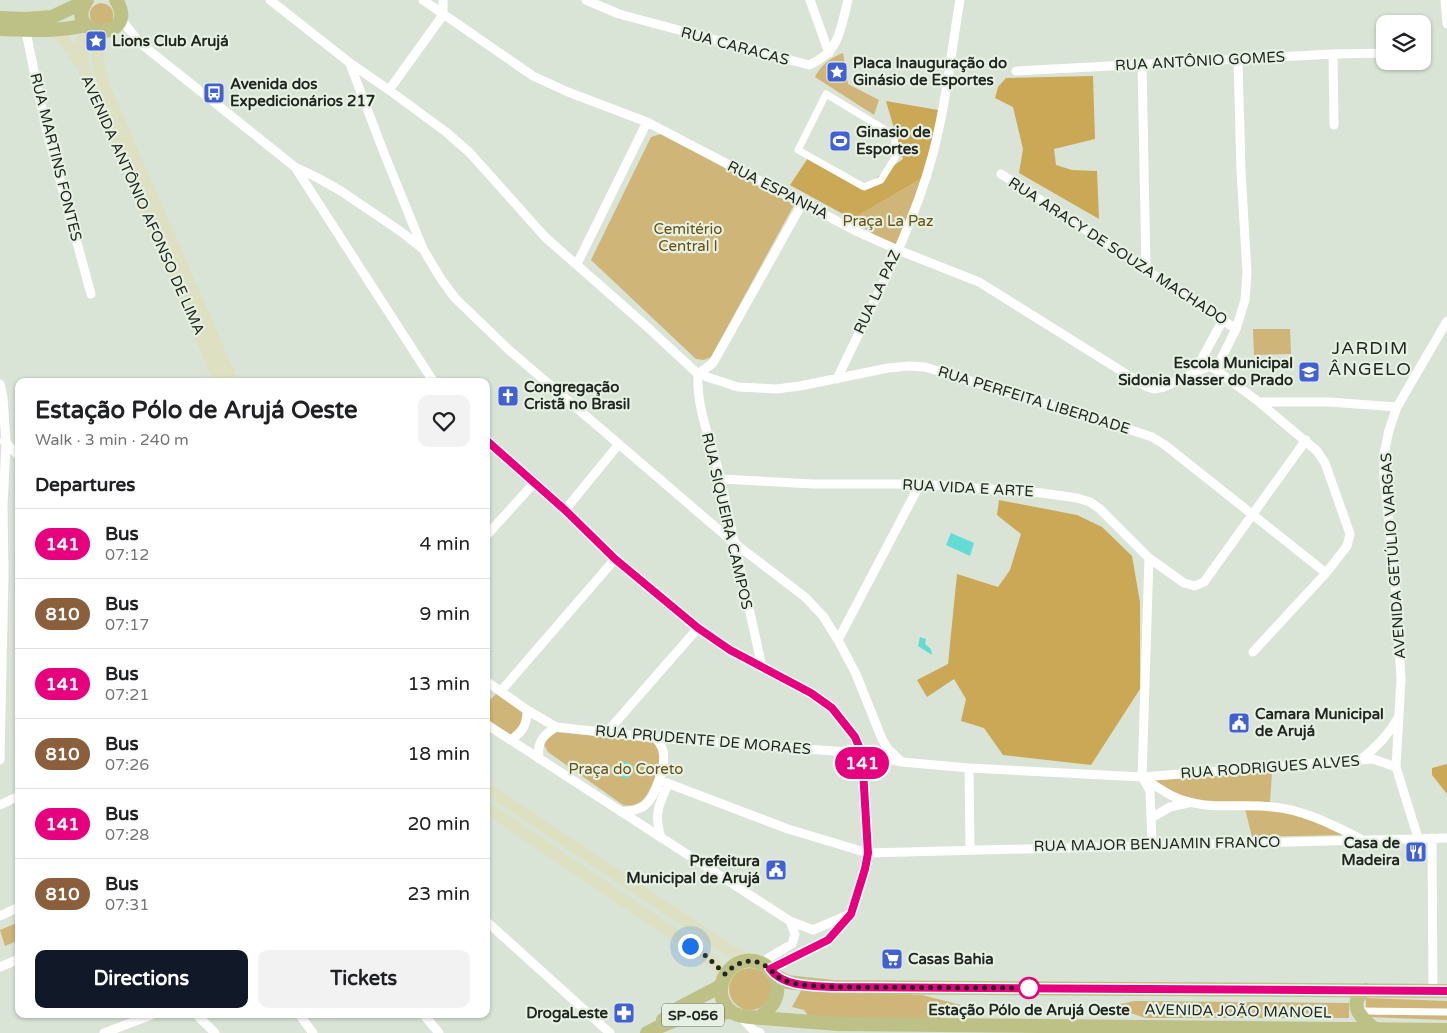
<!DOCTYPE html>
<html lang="en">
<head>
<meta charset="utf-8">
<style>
	body { margin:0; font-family:"Varela Round",sans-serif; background:#f2f2f2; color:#202124; height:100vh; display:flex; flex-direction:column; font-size:19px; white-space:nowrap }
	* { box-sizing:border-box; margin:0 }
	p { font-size:16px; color:#757577 }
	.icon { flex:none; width:28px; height:28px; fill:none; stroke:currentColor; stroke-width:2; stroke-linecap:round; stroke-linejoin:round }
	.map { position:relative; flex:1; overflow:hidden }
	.sheet { position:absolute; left:15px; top:378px; width:475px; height:640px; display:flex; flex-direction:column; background:#fff; border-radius:10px; box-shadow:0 1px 4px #0004 }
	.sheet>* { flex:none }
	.badge { padding:0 10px; border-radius:16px; font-size:18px; line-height:32px }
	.buttons { position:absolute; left:1376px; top:15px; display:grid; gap:10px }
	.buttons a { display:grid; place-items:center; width:55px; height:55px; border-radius:10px; background:#fff; box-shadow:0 1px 4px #0004; font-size:25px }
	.you { position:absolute; width:25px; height:25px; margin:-12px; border:4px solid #fff; border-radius:50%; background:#1a73e8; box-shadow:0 0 0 8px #1a73e833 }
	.map>.badge { position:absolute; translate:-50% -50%; box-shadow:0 0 0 2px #fff }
	h2 { padding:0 20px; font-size:19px; line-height:45px }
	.round { display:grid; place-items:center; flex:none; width:52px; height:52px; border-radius:10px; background:#f2f2f2 }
	.overview { display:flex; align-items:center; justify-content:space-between; height:85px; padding:0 20px }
	h1 { font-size:24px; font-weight:700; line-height:38px }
	.cta { display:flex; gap:10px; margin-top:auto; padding:10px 20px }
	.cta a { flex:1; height:58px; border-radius:10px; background:#111827; color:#fff; font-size:20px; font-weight:700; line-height:58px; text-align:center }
	.cta a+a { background:#f2f2f2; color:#202124 }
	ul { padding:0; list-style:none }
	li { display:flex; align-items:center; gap:15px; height:70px; padding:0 20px; border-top:1px solid #e0e0e0 }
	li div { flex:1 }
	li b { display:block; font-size:19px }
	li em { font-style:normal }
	li .badge { min-width:55px; font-weight:700; text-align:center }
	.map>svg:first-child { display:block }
	.green { fill:#d0b578 }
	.forest { fill:#cba856 }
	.water { fill:#63dcd6 }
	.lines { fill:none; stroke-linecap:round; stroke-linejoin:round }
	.pedestrian { stroke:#fff; stroke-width:7 }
	.minor { stroke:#fff; stroke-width:9 }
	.secondary { stroke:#dee0c2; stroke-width:12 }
	.primary { stroke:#bec185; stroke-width:14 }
	.line-casing { stroke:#fff; stroke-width:11 }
	.line { stroke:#e6007e; stroke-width:8 }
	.walk { stroke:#222621; stroke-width:5; stroke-dasharray:0 9 }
	.stop-dot { fill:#fff; stroke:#e6007e; stroke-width:2.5 }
	.labels { text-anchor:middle; stroke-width:4.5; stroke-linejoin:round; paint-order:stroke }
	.shield { fill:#e6f0e3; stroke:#5d635b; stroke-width:1 }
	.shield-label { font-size:14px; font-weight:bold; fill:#222621 }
	.poi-label { font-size:15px; font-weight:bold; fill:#222621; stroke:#e6f0e3; text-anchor:start }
	.street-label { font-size:15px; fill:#222621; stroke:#e6f0e3 }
	.park-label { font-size:15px; fill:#685010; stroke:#e6f0e3 }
	.stop-label { font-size:15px; font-weight:bold; fill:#222621; stroke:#e6f0e3 }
	.quarter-label { font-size:18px; letter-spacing:1px; fill:#222621; stroke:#e6f0e3 }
</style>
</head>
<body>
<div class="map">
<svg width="1447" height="1033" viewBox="0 0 1447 1033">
	<rect width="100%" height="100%" fill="#d9e3d6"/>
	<path class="green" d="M100,3C113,4 115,13 112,23L93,25C88,15 88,7 100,3Z
		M843,53L848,84L879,100L874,115L815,77C820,66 831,57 843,53Z
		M661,134L794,205L711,357L704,360L696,359L591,260L651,137Z
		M921,179L901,248L876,236L852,219Z
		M1253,329H1290L1291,354L1254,355Z
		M496,694L523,713L522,725L511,735L486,719V704Z
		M555,732L650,741L655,744C658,748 660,753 660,758C661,765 657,771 655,777C649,792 643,809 623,805L548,752L544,745L546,739Z
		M1272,772L1270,803C1238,802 1203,806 1173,793C1166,789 1160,784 1153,780Z
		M1245,809H1270L1310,817L1345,835L1252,837Z
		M19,922V940L5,946L0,930Z
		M729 989a21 21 0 1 1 42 0a21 21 0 1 1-42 0Z
		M802,989L922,995L965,1006L936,1020L809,1017L804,1010L792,1007Z
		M1366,998L1447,1001V1020L1366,1017Z
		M1135,1001L1349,1003V1018H1145L1110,1006Z"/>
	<path class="forest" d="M1093,76L1095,139L1054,149L1056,165L1072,170L1097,171L1099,219L1019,173L1023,149L1013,107L995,98L998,87L1006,78Z
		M886,101L938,110L930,159L921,179L852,219L790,185L808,158L861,189L903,159Z
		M999,500L1077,515L1102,527L1132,556L1140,602V689L1091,765L1003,755L984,728L961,721L966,699L954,679L927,697L917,680L948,664L957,574L998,587L1010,570L1021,534L997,515Z
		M1447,764V794L1432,775V768Z"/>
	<path class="water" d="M951,533L974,543L970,556L946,545Z
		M920,637L926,639L925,644L931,649L932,655L918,646Z
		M617 770a8 8 0 1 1 16 0a8 8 0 1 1-16 0Z"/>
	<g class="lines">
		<path class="pedestrian" d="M826,94L894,135L896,156L881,180L864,187L798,150Z
			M1358,1011L1447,1012"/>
		<path class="minor" d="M270,0L350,63L389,90L446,132L470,153L545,237L644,324L698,374L738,387L776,389L800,386L888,368L909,366L925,367L1137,432L1152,437L1165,445L1326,573
			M423,0L533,76L568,92L647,122L858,232L898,250L979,282L1147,387L1154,389L1164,387L1207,367H1212L1259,402L1317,451L1325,463L1350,534L1347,546L1326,573L1253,652
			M586,0L619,14L809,65C840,52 840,30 848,0
			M810,0L829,53
			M1445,0L1447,24
			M120,18L140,43L295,167L433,381
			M25,27L46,129L91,294
			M1333,54L1334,125
			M350,64L384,153L423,249
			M1142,64L1146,268
			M1016,71L1333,54L1385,53
			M389,90L443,15V0
			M295,167L318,178L341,191L400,231L423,249L441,279L455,298L509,350L733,542L805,597L823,616L838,640L856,674L882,739L888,749L902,762
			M1001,174L1236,329
			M577,264L647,122
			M1216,369L1236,329L1245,300L1247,273L1241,171L1238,60
			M1194,373L1223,320
			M698,374C696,411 713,445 721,481C735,543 748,605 762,667
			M698,374L713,363L803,202
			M837,379C870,308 912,232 932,157C946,106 951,52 960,0
			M0,384L3,397L6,443L3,506L4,574L0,760
			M1259,402H1329L1397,407
			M486,440L565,510L615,559L698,628L730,650L811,693L832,709L855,737L862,753L868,853L865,869L851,914L828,940L770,969
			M4,441L19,456
			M721,479L813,484H920L1042,493L1077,498L1090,502L1100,509L1149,558L1184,583L1195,586L1204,582L1306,440
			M565,510L619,444
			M486,536L534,483
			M838,640L920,484
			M486,681L527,710L556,727L656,738L862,753L902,762L969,768L1142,777L1373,759L1396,767
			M501,691L615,559
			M486,724L790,921L813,930L848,915
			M607,732L698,628
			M511,740C523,731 527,725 527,710
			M539,759C537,742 542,736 556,727
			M1360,760C1376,748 1388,736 1398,718
			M969,768L970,849
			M1142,777C1156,786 1170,797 1186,801C1214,810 1244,803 1273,807C1304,810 1331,824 1359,838
			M1142,777L1149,558
			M659,780L788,829L868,853L1447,838
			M1144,780L1150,791L1152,845
			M0,805L19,796
			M621,812C629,811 637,811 644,806C656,797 666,766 663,751C662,746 659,742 656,738
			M1151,818L1170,807L1188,803
			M661,838C654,814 658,807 668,784
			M1418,838L1396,767L1401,679L1395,578L1384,478V454L1389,430L1397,407L1447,321
			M1432,838L1433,991
			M0,916L19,907
			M486,921L610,1033
			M760,963L792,944L795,934L790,921
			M0,967L19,959
			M196,1014L215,1033
			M299,1014L313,1033
			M423,1014L439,1033
			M740,1016L753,1030L760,1033
			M104,1033L154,1014"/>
		<path class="secondary" d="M88,27L81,45L84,70L220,381
			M51,30L63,38L80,63
			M105,32C93,60 97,61 105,89L232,381
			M486,788L729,950L749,961
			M486,807L706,956L725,974"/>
		<path class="primary" d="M87,0C60,40 142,42 116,0
			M0,18L25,19L52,17L86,1
			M0,29C29,30 58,32 86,25
			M774,975L787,982L833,987L1447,991
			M1366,990C1345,1004 1363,1020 1375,1029
			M760,1017C770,1009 779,1000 777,985C776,976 771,968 763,964C732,948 705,992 732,1012C737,1016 744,1016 750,1017L838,1024L1447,1030
			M663,1020L679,1008L721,986
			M647,1033C677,1016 699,1014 732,1012"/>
	</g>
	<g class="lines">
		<g class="line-casing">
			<path id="line" d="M486,440L565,510L615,559L698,628L730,650L811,693L832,708L855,737L862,754L868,853L865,869L851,914L828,940L770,969C783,987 813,986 834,987L1447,991"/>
		</g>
		<use href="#line" class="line"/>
		<path class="walk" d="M690,946L706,956L725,974C736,962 753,956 767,967C774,972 777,978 786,981C800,986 818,986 834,987L1029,988"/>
	</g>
	<defs>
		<g id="sight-square" transform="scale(1.125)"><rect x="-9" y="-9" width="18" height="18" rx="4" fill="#4160d3" stroke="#e6f0e3"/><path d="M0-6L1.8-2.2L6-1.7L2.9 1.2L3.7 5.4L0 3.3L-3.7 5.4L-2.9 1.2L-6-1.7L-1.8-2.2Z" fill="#fff"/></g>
		<g id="bus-square" transform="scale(1.125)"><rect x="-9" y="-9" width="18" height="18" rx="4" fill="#4160d3" stroke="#e6f0e3"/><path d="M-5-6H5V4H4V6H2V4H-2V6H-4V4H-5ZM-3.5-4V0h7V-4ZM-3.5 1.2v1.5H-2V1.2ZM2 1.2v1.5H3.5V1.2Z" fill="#fff"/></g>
		<g id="stadium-square" transform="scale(1.125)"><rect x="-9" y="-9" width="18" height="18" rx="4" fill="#4160d3" stroke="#e6f0e3"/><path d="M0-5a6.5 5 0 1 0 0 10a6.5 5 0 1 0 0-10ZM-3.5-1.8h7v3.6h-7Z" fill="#fff"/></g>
		<g id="school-square" transform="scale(1.125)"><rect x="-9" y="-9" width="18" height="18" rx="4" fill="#4160d3" stroke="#e6f0e3"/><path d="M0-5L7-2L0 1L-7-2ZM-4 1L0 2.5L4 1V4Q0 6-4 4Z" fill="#fff"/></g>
		<g id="church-square" transform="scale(1.125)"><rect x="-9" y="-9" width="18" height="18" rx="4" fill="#4160d3" stroke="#e6f0e3"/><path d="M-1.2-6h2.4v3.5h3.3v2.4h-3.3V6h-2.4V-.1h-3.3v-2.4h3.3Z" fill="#fff"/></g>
		<g id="civic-square" transform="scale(1.125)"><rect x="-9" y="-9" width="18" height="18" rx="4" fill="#4160d3" stroke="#e6f0e3"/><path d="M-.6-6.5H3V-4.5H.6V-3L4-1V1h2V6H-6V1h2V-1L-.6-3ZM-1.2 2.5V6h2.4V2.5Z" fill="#fff"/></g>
		<g id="restaurant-square" transform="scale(1.125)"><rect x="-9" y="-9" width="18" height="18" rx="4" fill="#4160d3" stroke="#e6f0e3"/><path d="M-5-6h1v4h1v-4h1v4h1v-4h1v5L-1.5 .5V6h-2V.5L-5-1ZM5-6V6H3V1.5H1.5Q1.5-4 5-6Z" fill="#fff"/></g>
		<g id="supermarket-square" transform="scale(1.125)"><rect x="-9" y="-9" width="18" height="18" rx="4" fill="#4160d3" stroke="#e6f0e3"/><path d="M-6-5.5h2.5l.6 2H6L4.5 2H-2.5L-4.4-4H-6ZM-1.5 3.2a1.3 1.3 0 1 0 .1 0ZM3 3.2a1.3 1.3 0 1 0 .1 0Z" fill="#fff"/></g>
		<g id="pharmacy-square" transform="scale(1.125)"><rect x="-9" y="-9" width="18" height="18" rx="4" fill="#4160d3" stroke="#e6f0e3"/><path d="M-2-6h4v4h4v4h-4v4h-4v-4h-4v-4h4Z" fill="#fff"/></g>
	</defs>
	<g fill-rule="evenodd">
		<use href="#sight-square" x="96" y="41"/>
		<use href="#sight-square" x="837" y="72"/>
		<use href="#bus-square" x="214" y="93"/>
		<use href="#stadium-square" x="840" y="141"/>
		<use href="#school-square" x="1309" y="372"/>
		<use href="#church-square" x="508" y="396"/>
		<use href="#civic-square" x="1239" y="723"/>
		<use href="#restaurant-square" x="1416" y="852"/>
		<use href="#civic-square" x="776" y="870"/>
		<use href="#supermarket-square" x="892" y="959"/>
		<use href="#pharmacy-square" x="624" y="1013"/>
	</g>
	<circle class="stop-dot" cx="1029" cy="988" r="10"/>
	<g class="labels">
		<rect class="shield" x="662" y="1003.5" width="62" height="23" rx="4"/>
		<g class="shield-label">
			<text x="693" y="1020">SP-056</text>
		</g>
		<g class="poi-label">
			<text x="112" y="46">Lions Club Arujá</text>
			<text x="853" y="68">Placa Inauguração do<tspan x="853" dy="17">Ginásio de Esportes</tspan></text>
			<text x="230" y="89">Avenida dos<tspan x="230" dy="17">Expedicionários 217</tspan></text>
			<text x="856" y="137">Ginasio de<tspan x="856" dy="17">Esportes</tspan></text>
			<text x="1293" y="368" text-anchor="end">Escola Municipal<tspan x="1293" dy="17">Sidonia Nasser do Prado</tspan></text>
			<text x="524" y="392">Congregação<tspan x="524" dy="17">Cristã no Brasil</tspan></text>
			<text x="1255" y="719">Camara Municipal<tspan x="1255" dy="17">de Arujá</tspan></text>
			<text x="1400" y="848" text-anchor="end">Casa de<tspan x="1400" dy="17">Madeira</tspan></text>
			<text x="760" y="866" text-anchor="end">Prefeitura<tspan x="760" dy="17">Municipal de Arujá</tspan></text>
			<text x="908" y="964">Casas Bahia</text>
			<text x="608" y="1018" text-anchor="end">DrogaLeste</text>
		</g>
		<g class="street-label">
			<text transform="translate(735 46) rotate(15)" y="5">RUA CARACAS</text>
			<text transform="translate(1200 61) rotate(-3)" y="5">RUA ANTÔNIO GOMES</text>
			<text transform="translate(56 157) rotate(76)" y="5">RUA MARTINS FONTES</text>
			<text transform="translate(778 190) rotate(27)" y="5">RUA ESPANHA</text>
			<text transform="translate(143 205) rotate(66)" y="5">AVENIDA ANTÔNIO AFONSO DE LIMA</text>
			<text transform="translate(1118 251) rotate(33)" y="5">RUA ARACY DE SOUZA MACHADO</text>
			<text transform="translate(877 292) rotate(-65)" y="5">RUA LA PAZ</text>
			<text transform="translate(1034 400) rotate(17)" y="5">RUA PERFEITA LIBERDADE</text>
			<text transform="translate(968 488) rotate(3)" y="5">RUA VIDA E ARTE</text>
			<text transform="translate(727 521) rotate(77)" y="5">RUA SIQUEIRA CAMPOS</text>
			<text transform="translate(1393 556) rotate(-94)" y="5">AVENIDA GETÚLIO VARGAS</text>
			<text transform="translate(703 740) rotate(5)" y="5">RUA PRUDENTE DE MORAES</text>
			<text transform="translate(1270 767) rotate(-4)" y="5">RUA RODRIGUES ALVES</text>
			<text transform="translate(1157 844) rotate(-1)" y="5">RUA MAJOR BENJAMIN FRANCO</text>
			<text transform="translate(1238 1011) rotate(1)" y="5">AVENIDA JOÃO MANOEL</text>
		</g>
		<g class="park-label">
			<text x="888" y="226">Praça La Paz</text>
			<text x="688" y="234">Cemitério<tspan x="688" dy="17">Central I</tspan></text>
			<text x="626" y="774">Praça do Coreto</text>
		</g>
		<g class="stop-label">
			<text x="1029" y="1015">Estação Pólo de Arujá Oeste</text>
		</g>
		<g class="quarter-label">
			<text x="1370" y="354">JARDIM<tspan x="1370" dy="21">ÂNGELO</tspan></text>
		</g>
	</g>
</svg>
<div class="buttons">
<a><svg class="icon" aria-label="layers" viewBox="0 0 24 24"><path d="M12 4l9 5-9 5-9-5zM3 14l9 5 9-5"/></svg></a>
</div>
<div class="you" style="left:690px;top:946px"></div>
<b class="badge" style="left:862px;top:763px;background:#e6007e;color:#fff">141</b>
<section class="sheet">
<div class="overview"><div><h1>Estação Pólo de Arujá Oeste</h1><p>Walk · 3 min · 240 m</p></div><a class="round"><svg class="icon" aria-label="heart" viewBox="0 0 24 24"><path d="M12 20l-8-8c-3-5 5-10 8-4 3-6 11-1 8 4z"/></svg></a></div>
<h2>Departures</h2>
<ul>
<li><span class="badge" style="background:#e6007e;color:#fff">141</span><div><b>Bus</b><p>07:12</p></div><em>4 min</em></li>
<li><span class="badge" style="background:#8b5e3c;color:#fff">810</span><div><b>Bus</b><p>07:17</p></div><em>9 min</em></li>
<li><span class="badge" style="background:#e6007e;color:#fff">141</span><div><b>Bus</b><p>07:21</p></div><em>13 min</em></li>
<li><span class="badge" style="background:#8b5e3c;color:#fff">810</span><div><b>Bus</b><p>07:26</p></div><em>18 min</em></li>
<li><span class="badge" style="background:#e6007e;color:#fff">141</span><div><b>Bus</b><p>07:28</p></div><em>20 min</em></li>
<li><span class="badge" style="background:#8b5e3c;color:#fff">810</span><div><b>Bus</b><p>07:31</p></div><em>23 min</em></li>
</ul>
<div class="cta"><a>Directions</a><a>Tickets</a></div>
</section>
</div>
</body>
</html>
